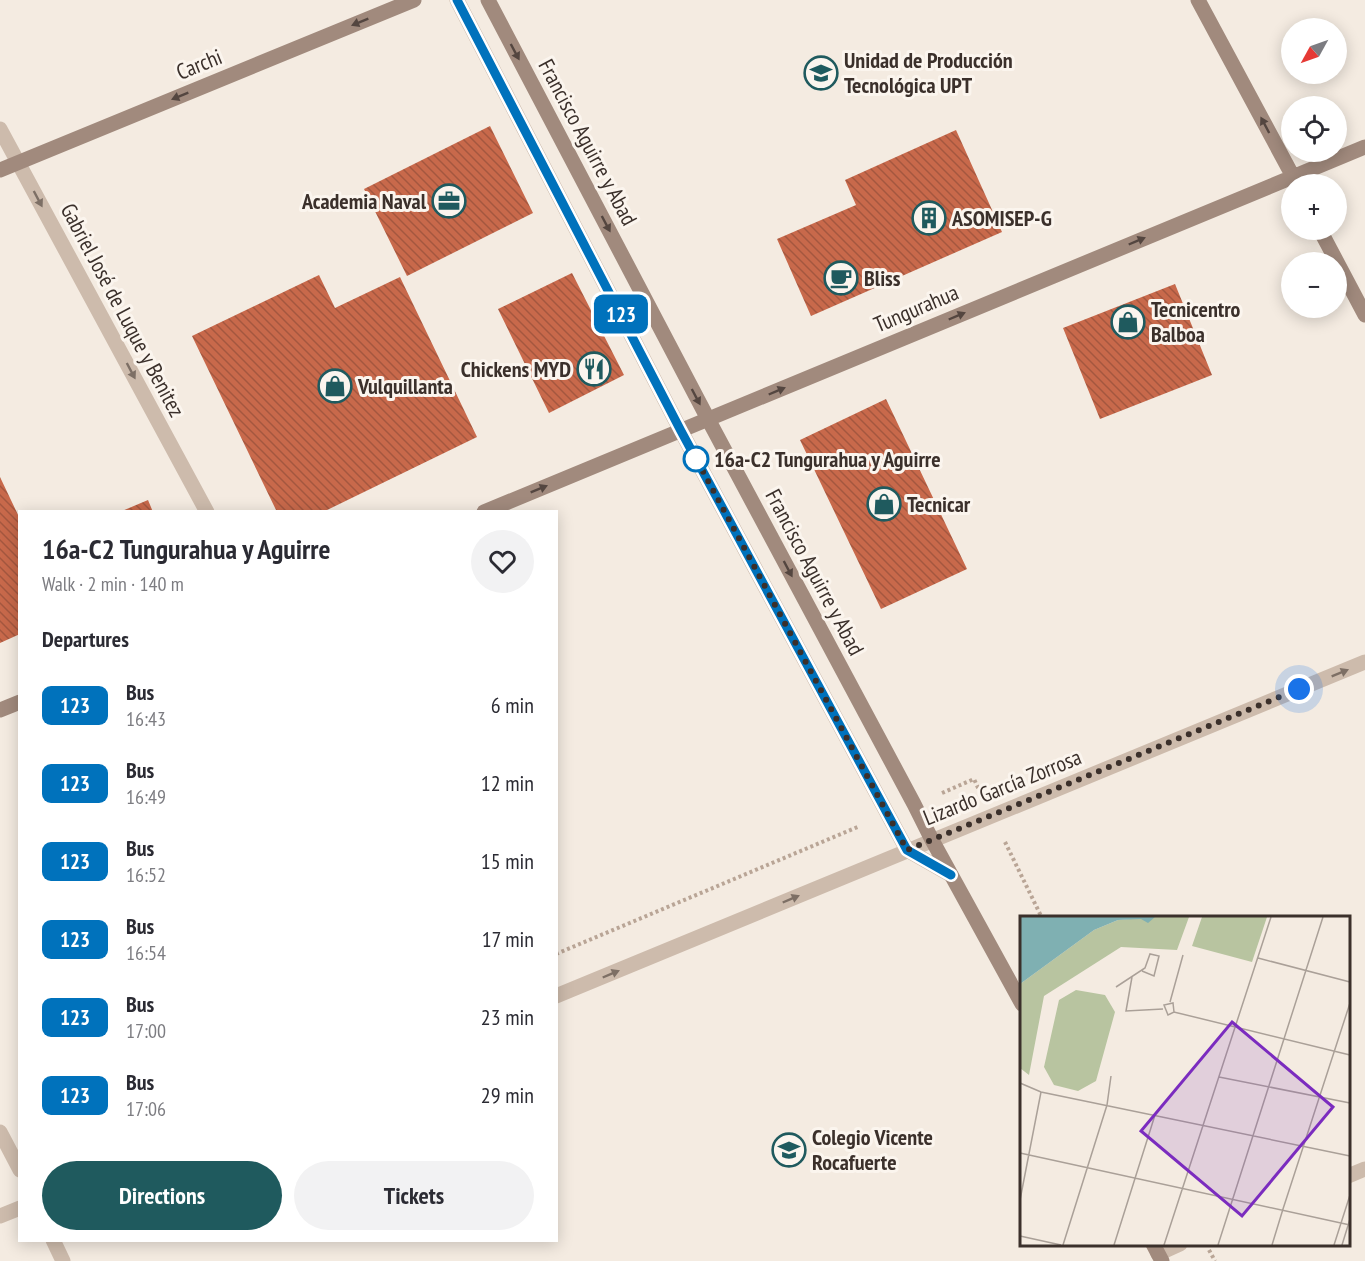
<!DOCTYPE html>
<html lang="en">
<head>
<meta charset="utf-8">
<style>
	body { margin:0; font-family:"PT Sans Narrow",sans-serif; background:#f2f2f3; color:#2b2b33; height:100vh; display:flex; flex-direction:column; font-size:22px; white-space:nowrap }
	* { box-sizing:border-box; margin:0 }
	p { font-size:20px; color:#7c7c81 }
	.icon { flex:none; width:33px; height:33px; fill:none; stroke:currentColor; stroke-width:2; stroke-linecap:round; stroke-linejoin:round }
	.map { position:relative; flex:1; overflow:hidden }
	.sheet { position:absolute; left:18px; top:510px; width:540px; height:732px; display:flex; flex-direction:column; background:#fff; border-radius:0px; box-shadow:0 3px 15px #0003 }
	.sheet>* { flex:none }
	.badge { padding:0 12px; border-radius:9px; font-size:21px; line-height:39px }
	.needle { width:39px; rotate:230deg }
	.controls { position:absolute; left:1281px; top:18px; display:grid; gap:12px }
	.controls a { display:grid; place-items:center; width:66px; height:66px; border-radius:50%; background:#fff; box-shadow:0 3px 15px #0003; font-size:30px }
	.you { position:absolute; width:30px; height:30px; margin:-15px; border:4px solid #fff; border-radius:50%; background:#1a73e8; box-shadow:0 0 0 9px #1a73e833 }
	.map>.badge { position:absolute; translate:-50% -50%; box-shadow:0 0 0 3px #fff }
	h2 { padding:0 24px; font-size:22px; line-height:54px }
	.round { display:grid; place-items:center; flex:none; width:63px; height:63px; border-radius:32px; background:#f2f2f3 }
	.head { display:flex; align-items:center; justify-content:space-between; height:102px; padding:0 24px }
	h1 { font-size:28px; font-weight:800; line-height:45px }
	.action { display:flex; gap:12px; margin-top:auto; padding:12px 24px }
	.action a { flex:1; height:69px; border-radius:36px; background:#1f5a5e; color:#fff; font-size:24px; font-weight:800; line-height:69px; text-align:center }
	.action a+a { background:#f2f2f3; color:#2b2b33 }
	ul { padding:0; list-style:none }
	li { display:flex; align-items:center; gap:18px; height:78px; padding:0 24px }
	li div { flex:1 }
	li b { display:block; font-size:22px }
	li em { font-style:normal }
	li .badge { min-width:66px; font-weight:700; text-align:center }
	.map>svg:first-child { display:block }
	.building { fill:url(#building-back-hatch) }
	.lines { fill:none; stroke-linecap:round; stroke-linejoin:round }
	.path { stroke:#b9a596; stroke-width:4; stroke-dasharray:3 3; stroke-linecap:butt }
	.lane { stroke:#cdbbac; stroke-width:15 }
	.street { stroke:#cdbbac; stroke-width:15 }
	.secondary { stroke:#a18a7d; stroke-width:15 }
	.oneway { fill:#544640 }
	.oneway2 { fill:#7d6f65 }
	.line-casing { stroke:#fff; stroke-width:14 }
	.line { stroke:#0072bc; stroke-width:9 }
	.walk { stroke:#3b302b; stroke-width:6; stroke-dasharray:0 10.8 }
	.stop-dot { fill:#fff; stroke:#0072bc; stroke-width:3 }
	.labels { text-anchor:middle; stroke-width:6; stroke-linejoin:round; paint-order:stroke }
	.poi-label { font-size:22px; font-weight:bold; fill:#3b302b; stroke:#fbf5ee; text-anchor:start }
	.street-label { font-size:22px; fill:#3b302b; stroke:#fbf5ee }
	.stop-label { font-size:22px; font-weight:bold; fill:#3b302b; stroke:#fbf5ee; text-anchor:start }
	.inset-road { fill:none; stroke:#aaa098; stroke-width:1.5 }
	.view { fill:#7b2cbf; fill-opacity:0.15; stroke:#7b2cbf; stroke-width:3 }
	.inset-edge { fill:none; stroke:#3b302b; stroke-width:3 }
</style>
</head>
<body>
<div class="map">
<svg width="1365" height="1261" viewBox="0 0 1365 1261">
	<defs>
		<pattern id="building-back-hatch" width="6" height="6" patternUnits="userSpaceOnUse" patternTransform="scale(1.5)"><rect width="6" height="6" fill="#c8694b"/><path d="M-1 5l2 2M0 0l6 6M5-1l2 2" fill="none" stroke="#a4573f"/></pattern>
	</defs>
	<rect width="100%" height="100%" fill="#f4ebe1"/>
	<path class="building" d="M490,126L533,213L407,276L364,189Z
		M956,130L1002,232L811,316L777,239L856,205L845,180Z
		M572,273L624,375L549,413L498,309Z
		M319,275L335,308L400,277L477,437L323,512H277L192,336Z
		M1175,284L1212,375L1100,419L1063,328Z
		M886,399L967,569L881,609L800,440Z
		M0,477L20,519V634L0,643Z
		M148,500L153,512H122V511Z"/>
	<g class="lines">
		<path class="path" d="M942,793L974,779L979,790
			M1005,842L1042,918
			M556,954L860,826
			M1209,1250L1215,1261"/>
		<path class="lane" d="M457,0L681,431L907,850L951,875
			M53,1240L63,1261"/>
		<path class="street" d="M0,129L207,512
			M556,996L1365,662
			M0,1132L20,1170
			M1348,1176L1365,1169
			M0,1216L20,1208
			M1158,1254L1180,1244"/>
		<path class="secondary" d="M488,0L708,419L914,804L932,840L1022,1004
			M1198,0L1297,184
			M0,170L414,0
			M1320,230L1365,315
			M484,512L1365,147
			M0,710L20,702
			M1153,1244L1162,1261"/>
	</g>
	<defs><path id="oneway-solid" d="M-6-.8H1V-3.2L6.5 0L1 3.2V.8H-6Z" transform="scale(1.5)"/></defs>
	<g class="oneway">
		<use href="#oneway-solid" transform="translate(360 22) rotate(158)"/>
		<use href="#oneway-solid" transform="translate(515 52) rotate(62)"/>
		<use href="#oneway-solid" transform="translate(180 96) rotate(158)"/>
		<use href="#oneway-solid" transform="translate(1265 125) rotate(-118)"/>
		<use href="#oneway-solid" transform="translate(606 224) rotate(62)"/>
		<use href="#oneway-solid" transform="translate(1137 241) rotate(-23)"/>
		<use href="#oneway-solid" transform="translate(957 316) rotate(-23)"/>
		<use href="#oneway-solid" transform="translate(777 391) rotate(-23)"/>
		<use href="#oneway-solid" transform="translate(696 397) rotate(62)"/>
		<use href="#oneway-solid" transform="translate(539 489) rotate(-22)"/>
		<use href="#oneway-solid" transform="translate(788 569) rotate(62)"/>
	</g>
	<g class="oneway2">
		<use href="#oneway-solid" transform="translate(38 199) rotate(62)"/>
		<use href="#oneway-solid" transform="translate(131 371) rotate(62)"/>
		<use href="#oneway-solid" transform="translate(1340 673) rotate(-22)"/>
		<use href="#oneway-solid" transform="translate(791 899) rotate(-23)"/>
		<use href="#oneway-solid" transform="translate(611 974) rotate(-23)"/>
	</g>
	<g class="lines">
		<g class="line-casing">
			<path id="line" d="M457,0L681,431L907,850L951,875"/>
		</g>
		<use href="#line" class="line"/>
		<path class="walk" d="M696,459L692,451L907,850L1299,689"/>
	</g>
	<defs>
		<g id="university-ring" transform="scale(1.725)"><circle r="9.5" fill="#fbf5ee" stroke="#1f5a5e" stroke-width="1.5"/><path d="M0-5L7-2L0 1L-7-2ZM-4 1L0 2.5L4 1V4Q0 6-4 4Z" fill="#1f5a5e"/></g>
		<g id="office-ring" transform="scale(1.725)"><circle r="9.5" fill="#fbf5ee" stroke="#1f5a5e" stroke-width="1.5"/><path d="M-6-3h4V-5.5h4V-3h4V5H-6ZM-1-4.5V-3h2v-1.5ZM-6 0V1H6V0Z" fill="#1f5a5e"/></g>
		<g id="building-ring" transform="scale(1.725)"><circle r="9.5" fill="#fbf5ee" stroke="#1f5a5e" stroke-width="1.5"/><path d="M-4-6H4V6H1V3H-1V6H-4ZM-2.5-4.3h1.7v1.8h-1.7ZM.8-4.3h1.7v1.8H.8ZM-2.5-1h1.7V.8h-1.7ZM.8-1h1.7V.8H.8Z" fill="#1f5a5e"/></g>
		<g id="cafe-ring" transform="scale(1.725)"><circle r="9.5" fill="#fbf5ee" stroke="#1f5a5e" stroke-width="1.5"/><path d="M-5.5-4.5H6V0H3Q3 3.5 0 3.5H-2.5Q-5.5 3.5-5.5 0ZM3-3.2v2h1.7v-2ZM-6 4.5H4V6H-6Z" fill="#1f5a5e"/></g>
		<g id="shop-ring" transform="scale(1.725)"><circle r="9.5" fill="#fbf5ee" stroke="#1f5a5e" stroke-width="1.5"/><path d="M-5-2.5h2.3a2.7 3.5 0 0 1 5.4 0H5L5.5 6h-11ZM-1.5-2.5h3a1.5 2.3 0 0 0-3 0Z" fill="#1f5a5e"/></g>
		<g id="restaurant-ring" transform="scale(1.725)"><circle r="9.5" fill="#fbf5ee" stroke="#1f5a5e" stroke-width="1.5"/><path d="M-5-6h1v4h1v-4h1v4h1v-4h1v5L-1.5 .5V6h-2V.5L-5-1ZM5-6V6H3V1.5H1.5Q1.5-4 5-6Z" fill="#1f5a5e"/></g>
		<g id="school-ring" transform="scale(1.725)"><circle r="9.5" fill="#fbf5ee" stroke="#1f5a5e" stroke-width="1.5"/><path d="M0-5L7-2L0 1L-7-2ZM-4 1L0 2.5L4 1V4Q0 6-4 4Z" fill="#1f5a5e"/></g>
	</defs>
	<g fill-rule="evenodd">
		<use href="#university-ring" x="821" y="73"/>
		<use href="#office-ring" x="449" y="201"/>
		<use href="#building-ring" x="929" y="218"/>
		<use href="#cafe-ring" x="841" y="278"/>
		<use href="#shop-ring" x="1128" y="322"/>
		<use href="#restaurant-ring" x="594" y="369"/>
		<use href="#shop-ring" x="335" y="386"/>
		<use href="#shop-ring" x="884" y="504"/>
		<use href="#school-ring" x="789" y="1150"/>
	</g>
	<circle class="stop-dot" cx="696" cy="459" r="12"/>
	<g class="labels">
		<g class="poi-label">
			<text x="844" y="68">Unidad de Producción<tspan x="844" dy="25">Tecnológica UPT</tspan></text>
			<text x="426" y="209" text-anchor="end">Academia Naval</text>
			<text x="952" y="226">ASOMISEP-G</text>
			<text x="864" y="286">Bliss</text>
			<text x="1151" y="317">Tecnicentro<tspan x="1151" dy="25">Balboa</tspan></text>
			<text x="571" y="377" text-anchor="end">Chickens MYD</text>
			<text x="358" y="394">Vulquillanta</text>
			<text x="907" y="512">Tecnicar</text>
			<text x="812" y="1145">Colegio Vicente<tspan x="812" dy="25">Rocafuerte</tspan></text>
		</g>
		<g class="street-label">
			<text transform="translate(199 64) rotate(-22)" y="8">Carchi</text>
			<text transform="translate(588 142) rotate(62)" y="8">Francisco Aguirre y Abad</text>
			<text transform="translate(916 308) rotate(-23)" y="8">Tungurahua</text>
			<text transform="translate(123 310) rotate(62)" y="8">Gabriel José de Luque y Benitez</text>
			<text transform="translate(815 572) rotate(62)" y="8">Francisco Aguirre y Abad</text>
			<text transform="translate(1002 787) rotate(-22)" y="8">Lizardo García Zorrosa</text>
		</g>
		<g class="stop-label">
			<text x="714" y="467">16a-C2 Tungurahua y Aguirre</text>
		</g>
	</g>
	<g transform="translate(1020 916)">
		<rect width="330" height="330" fill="#f4ebe1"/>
		<path d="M135,1H169L157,34L101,31L24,80L9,159L0,152V68L74,14L98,4ZM182,1H247L232,46L172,30ZM56,74L85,79L95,96L76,165L58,175L34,169L24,151L39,84Z" fill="#b8c4a0"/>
		<path d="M0,1H135L128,7L121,3L98,4L74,14L0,68Z" fill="#7fb0b2"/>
		<path class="inset-road" d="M238,42L330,66M112,61L106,95L143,93M96,71L125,52L130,38L139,40L134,60L122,55M150,86L163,39M154,96L153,87L144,89L148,99L154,96L330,139M199,161L330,187M0,167L21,176L330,240M0,237L330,309M0,284L21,176M263,293L330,87M0,320L41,329M43,329L87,189L91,160M94,329L135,199M144,329L251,1M198,329L303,1M252,329L263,293M314,329L330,279M322,329L330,303"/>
		<path class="view" d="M212,106L313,191L222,300L121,215Z"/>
		<rect width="330" height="330" class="inset-edge"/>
	</g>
</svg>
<div class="controls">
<a><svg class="needle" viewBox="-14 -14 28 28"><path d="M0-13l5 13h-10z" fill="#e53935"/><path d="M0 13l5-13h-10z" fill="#7c7c81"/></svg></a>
<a><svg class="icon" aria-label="locate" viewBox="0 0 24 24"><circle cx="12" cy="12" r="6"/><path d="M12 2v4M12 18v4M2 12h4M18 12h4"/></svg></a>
<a>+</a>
<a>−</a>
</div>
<div class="you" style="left:1299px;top:689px"></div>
<b class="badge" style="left:621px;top:314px;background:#0072bc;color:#fff">123</b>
<section class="sheet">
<div class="head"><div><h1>16a-C2 Tungurahua y Aguirre</h1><p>Walk · 2 min · 140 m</p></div><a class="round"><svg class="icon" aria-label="heart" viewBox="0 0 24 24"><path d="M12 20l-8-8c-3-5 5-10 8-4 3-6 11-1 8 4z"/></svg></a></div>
<h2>Departures</h2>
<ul>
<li><span class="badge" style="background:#0072bc;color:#fff">123</span><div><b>Bus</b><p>16:43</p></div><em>6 min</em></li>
<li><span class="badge" style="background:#0072bc;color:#fff">123</span><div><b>Bus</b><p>16:49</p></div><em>12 min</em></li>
<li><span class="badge" style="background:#0072bc;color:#fff">123</span><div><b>Bus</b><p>16:52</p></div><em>15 min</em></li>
<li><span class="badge" style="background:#0072bc;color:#fff">123</span><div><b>Bus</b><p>16:54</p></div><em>17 min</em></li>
<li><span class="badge" style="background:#0072bc;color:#fff">123</span><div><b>Bus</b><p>17:00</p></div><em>23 min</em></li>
<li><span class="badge" style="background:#0072bc;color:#fff">123</span><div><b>Bus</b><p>17:06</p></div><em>29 min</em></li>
</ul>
<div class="action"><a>Directions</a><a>Tickets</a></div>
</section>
</div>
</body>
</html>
